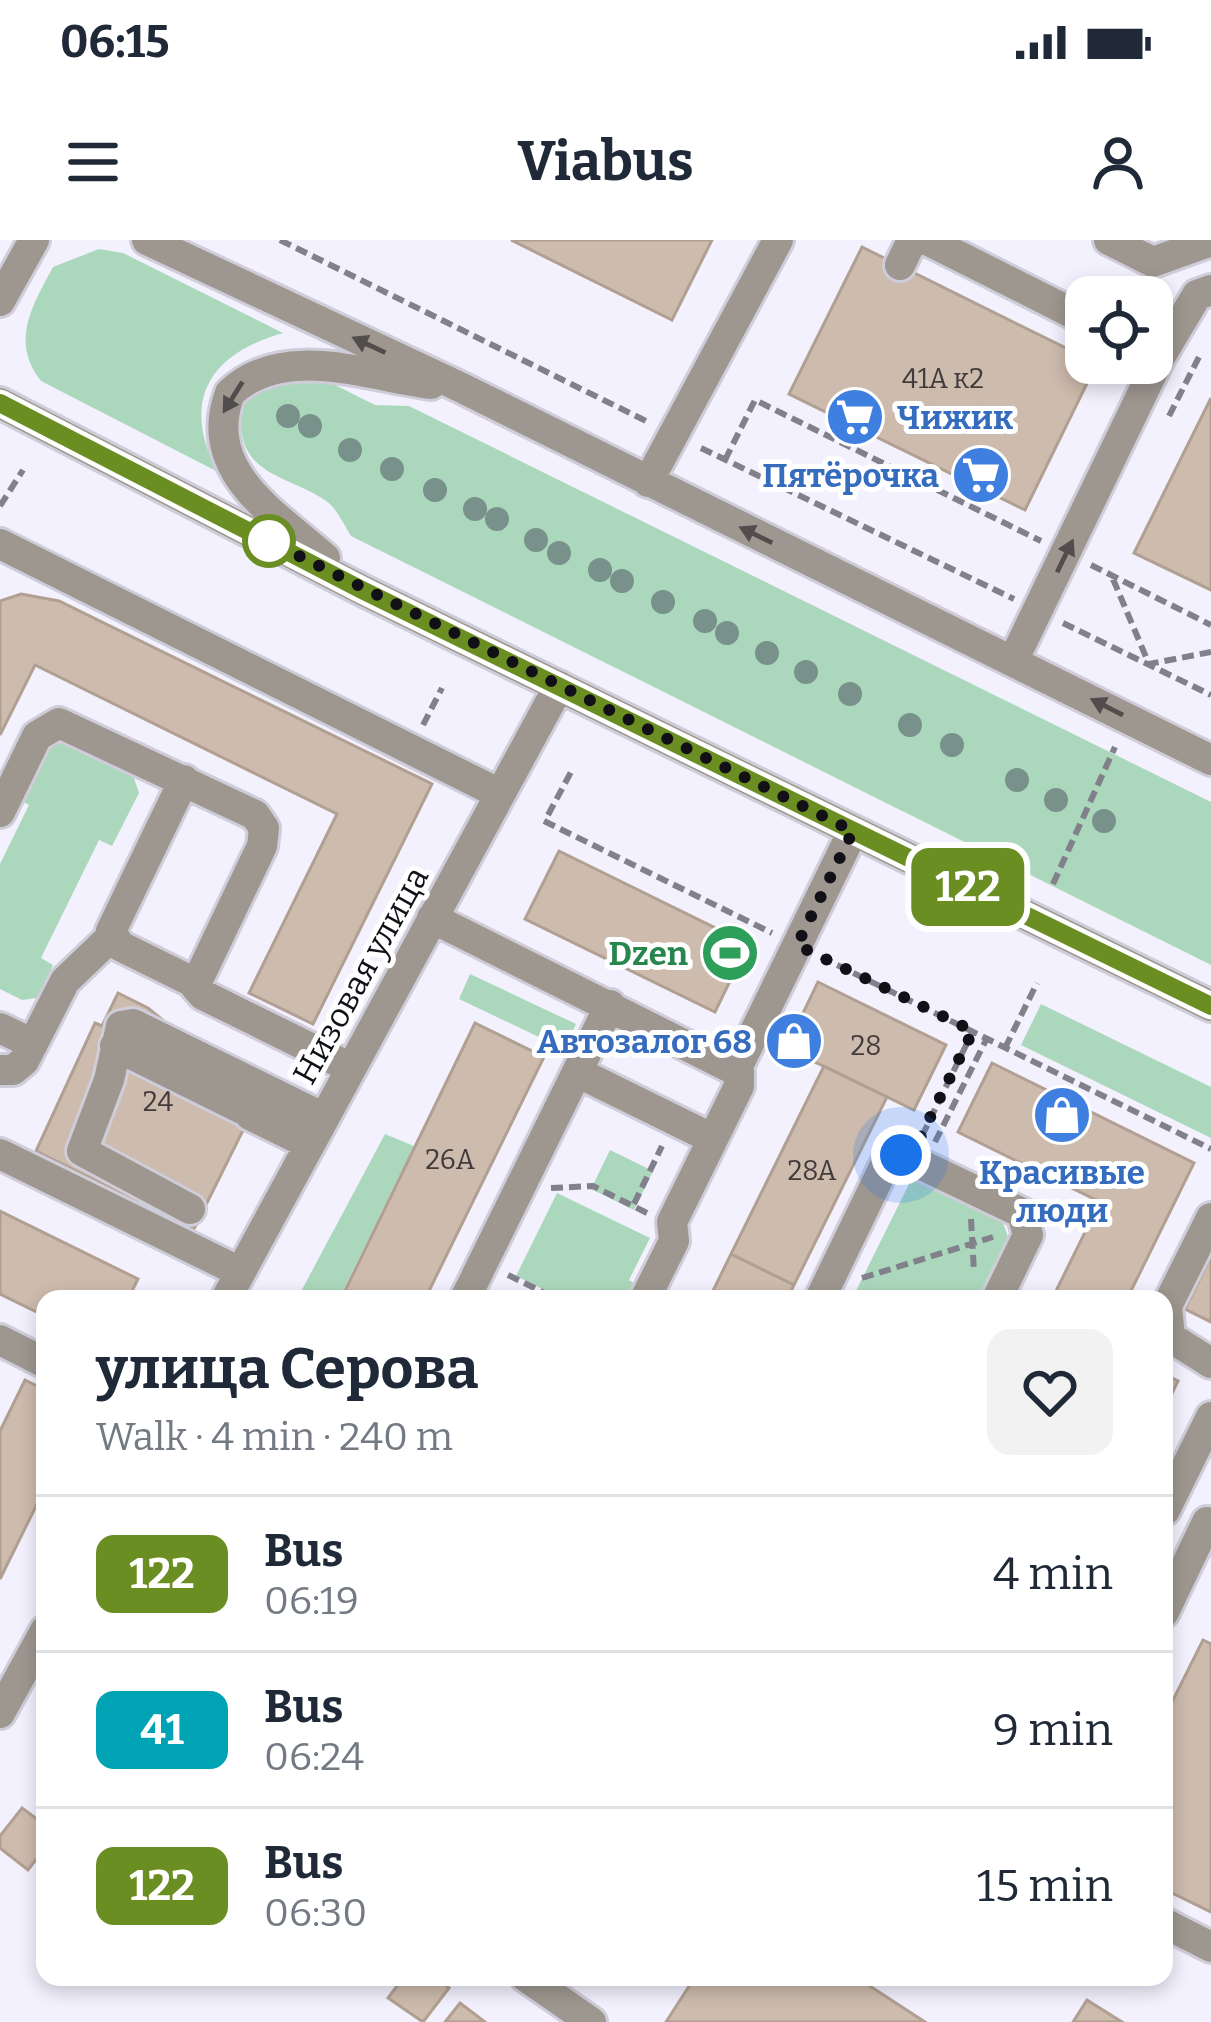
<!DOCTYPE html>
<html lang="en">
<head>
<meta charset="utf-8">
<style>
	body { margin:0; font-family:Bitter,serif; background:#f2f2f3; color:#1f2937; height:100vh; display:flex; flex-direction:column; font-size:45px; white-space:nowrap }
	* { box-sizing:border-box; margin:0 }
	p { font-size:39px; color:#747a83 }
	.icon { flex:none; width:66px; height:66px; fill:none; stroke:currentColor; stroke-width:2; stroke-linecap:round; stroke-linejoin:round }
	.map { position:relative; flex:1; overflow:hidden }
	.details { position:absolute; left:36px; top:1050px; width:1137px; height:696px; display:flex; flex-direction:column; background:#fff; border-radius:24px; box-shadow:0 6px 18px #0003 }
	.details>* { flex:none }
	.badge { padding:0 24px; border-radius:18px; font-size:42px; line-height:78px }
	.tools { position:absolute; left:1065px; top:36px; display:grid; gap:24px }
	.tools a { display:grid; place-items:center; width:108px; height:108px; border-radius:24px; background:#fff; box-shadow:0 6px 18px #0003; font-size:60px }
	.you { position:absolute; width:60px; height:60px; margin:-30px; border:9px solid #fff; border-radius:50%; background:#1a73e8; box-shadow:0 0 0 18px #1a73e833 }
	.map>.badge { position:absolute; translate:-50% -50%; box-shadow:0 0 0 6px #fff }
	.round { display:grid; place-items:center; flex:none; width:126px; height:126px; border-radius:24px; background:#f2f2f3 }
	.summary { display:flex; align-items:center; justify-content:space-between; height:204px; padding:0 60px }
	h1 { font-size:57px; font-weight:700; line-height:90px }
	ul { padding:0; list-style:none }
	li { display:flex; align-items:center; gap:36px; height:156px; padding:0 60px; border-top:3px solid #e0e1e3 }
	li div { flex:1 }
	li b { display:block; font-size:45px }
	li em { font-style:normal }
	li .badge { min-width:132px; font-weight:700; text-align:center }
	.status { display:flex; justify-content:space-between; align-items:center; height:84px; padding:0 60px; background:#fff; direction:ltr }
	.status svg { height:33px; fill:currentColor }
	header { display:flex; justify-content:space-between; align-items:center; height:156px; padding:0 60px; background:#fff; font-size:54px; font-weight:700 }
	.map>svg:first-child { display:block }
	.green { fill:#abd8bc }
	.building { fill:#cdbbad; stroke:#b1a092; stroke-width:3 }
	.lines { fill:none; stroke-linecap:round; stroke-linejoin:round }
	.minor-casing { stroke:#cfcdd9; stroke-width:36 }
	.path { stroke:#82808a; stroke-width:6; stroke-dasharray:12 6; stroke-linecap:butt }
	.minor { stroke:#9e9790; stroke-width:30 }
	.tree { fill:#78918a }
	.oneway { fill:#514d4d }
	.line-casing { stroke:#fff; stroke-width:27 }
	.line { stroke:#6b8e23; stroke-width:18 }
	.walk { stroke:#121017; stroke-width:12; stroke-dasharray:0 21.6 }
	.stop-dot { fill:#fff; stroke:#6b8e23; stroke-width:6 }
	.labels { text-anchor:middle; stroke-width:10; stroke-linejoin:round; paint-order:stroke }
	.number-label { font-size:27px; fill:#413b3c }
	.shop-label { font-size:33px; font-weight:bold; fill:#366cbe; stroke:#fff; text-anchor:end }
	.leisure-label { font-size:33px; font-weight:bold; fill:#27864d; stroke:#fff; text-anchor:end }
	.street-label { font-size:33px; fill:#121017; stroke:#fff }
</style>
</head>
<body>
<div class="status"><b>06:15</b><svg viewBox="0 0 49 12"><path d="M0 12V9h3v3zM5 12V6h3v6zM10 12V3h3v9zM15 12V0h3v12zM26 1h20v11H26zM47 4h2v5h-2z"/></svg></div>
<header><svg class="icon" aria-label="menu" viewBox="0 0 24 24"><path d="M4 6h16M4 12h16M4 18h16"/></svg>Viabus<svg class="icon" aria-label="person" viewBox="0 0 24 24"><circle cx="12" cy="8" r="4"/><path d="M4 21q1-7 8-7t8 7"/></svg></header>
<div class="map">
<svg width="1211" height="1782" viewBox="0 0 1211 1782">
	<rect width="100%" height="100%" fill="#f3f1fe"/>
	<path class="green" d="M99,9L123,13L283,93C209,114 180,161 218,232L41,141C10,102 32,66 53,27Z
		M274,136L325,140L375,165L409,166L1211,562V725L351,296C345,286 338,272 330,264C299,238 245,239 241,188C238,162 255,150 274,136Z
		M60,499L133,535L139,553L112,606L99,600L41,718L53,725L37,758L22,760L0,749V624L29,565L18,559L43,506Z
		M470,734L576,784L564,809L459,759Z
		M1041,764L1211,847V898L1021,805Z
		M385,894L414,906L339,1059H297Z
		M610,910L653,931L634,970L591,949Z
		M913,936L1002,980L1008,997L977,1059H852Z
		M557,953L650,998L629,1040L635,1044L627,1059H563L516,1036Z"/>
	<path class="building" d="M511,0H712L672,80Z
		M862,7L1086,118V123H1097L1025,270L789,154Z
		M1211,158V350L1134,313Z
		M21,354L59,361L432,544L313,784L249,753L337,574L35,425L0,495V361Z
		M559,611L748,704L715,772L525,679Z
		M818,742L946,805L914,870L786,808Z
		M118,753L148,768L181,795L269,838L194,989L36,911L95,783L102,786Z
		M475,783L544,817L425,1059H341Z
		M992,823L1194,923L1127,1059H1052L1100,962L958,892Z
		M824,826L887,857L794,1045L731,1014Z
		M0,971L138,1039L128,1059H45V1076L0,1054Z
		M731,1014L794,1045L787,1059H709Z
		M1211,1016V1082L1185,1069Z
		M1164,1134L1178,1141L1164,1170Z
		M25,1140L45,1150V1248L0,1339V1191Z
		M1203,1400L1211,1404V1672L1164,1649V1478Z
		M22,1568L45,1585V1608L28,1630L0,1608V1596Z
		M404,1737H435L449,1748L423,1782L388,1758Z
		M695,1737H856L925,1782H666Z
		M1087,1760L1122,1782H1073Z
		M460,1763L485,1782H445Z"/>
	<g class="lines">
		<g class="minor-casing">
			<path id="minor" d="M147,0L460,147L1211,520
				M927,0L1086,80
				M1109,0L1153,22L1211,1
				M900,25L912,0
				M0,61L34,0
				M0,163L362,350L1211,766
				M648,242L778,0
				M0,304L500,554
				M325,318C273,272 201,231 230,153C283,103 365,135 431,144
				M1013,421L1160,117L1197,55L1211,50
				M184,540L111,691L120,706L195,743
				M0,572L37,496L59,483L255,575L264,588L262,606L195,746L203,755L351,828
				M432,678L739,832V846L672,982L674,1001L645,1059
				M0,788L33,804
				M115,806L242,869
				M737,828L853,591
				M0,830H13L24,821L65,741L112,696
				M577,832L713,899
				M250,875L309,904
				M0,914L240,1032
				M190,969L82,911L109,840L121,786L133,784L324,878
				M1211,978L1167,1066L1170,1097L1211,1123
				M226,1059L559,446
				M465,1059L610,765
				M820,1059L885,925L901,915L1022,973L1028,995L997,1059
				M0,1100L45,1123
				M1165,1270L1211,1177
				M1164,1372L1207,1282
				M0,1473L45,1391
				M1164,1683L1211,1707
				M526,1737L591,1782"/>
		</g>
		<path class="path" d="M280,0L646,181
			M1169,176L1201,113
			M701,208L1014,359
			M725,220L755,160L1041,301
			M0,266L23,230
			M1091,325L1211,385
			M1113,339L1149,424L1211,412
			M1063,383L1211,455
			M423,485L442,448
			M548,575L571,532
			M544,581L772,693
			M1053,644L1115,507
			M821,717L1211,909
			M1005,808L1037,743
			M922,896L973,791
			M935,902L987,798
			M551,948L593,946L633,966
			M647,973L633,966L662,906
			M971,979L974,1032
			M508,1035L557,1059
			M862,1038L993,997"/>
		<use href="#minor" class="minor"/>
	</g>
	<g class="tree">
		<circle cx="288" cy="176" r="12"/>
		<circle cx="310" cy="186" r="12"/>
		<circle cx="350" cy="210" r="12"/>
		<circle cx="392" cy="229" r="12"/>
		<circle cx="435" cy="250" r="12"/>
		<circle cx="475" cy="269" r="12"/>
		<circle cx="497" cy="279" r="12"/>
		<circle cx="536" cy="300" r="12"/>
		<circle cx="559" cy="313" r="12"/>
		<circle cx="600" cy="330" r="12"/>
		<circle cx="622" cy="341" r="12"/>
		<circle cx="663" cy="362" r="12"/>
		<circle cx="705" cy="381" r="12"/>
		<circle cx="727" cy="393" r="12"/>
		<circle cx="767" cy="413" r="12"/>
		<circle cx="806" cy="432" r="12"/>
		<circle cx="850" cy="454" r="12"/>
		<circle cx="910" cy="485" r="12"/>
		<circle cx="952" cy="505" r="12"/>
		<circle cx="1017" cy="540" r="12"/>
		<circle cx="1056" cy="560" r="12"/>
		<circle cx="1104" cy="581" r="12"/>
	</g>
	<defs><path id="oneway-solid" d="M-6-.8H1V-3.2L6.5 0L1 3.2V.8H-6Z" transform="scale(3)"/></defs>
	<g class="oneway">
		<use href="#oneway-solid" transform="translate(369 105) rotate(-155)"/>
		<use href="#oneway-solid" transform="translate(233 157) rotate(122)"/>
		<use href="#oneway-solid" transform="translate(756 295) rotate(-154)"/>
		<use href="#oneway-solid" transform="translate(1065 316) rotate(-64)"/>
		<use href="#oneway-solid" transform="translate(1107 467) rotate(-153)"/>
	</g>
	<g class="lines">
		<g class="line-casing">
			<path id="line" d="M0,163L362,350L1211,766"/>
		</g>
		<use href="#line" class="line"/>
		<path class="walk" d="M269,301L265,299L853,591L797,705L973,791L911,916L901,915"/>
	</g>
	<defs>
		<g id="supermarket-disc" transform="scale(3)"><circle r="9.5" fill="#3f7fe0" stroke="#fff"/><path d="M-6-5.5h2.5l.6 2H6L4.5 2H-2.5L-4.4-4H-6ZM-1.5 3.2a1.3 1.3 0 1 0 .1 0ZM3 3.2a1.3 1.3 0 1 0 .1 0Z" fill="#fff"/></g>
		<g id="stadium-disc" transform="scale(3)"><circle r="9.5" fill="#2e9e5b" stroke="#fff"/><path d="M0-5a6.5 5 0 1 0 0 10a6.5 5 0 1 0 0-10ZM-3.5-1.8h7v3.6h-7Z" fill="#fff"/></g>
		<g id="shop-disc" transform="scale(3)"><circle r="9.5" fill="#3f7fe0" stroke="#fff"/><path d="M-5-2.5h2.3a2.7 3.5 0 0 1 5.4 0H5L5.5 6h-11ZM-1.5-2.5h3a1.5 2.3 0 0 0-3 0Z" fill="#fff"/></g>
	</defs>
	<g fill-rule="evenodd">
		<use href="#supermarket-disc" x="855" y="177"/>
		<use href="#supermarket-disc" x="981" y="235"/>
		<use href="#stadium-disc" x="730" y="713"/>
		<use href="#shop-disc" x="794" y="801"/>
		<use href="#shop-disc" x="1062" y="875"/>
	</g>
	<circle class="stop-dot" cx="269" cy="301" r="24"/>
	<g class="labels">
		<g class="number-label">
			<text x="943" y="148">41А к2</text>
			<text x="866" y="815">28</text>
			<text x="158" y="871">24</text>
			<text x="450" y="929">26А</text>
			<text x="812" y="940">28А</text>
		</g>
		<g class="shop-label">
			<text x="897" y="189" text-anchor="start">Чижик</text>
			<text x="939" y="247">Пятёрочка</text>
			<text x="752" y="813">Автозалог 68</text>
			<text x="1062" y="944" text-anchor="middle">Красивые<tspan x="1062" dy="38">люди</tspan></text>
		</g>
		<g class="leisure-label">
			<text x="688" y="725">Dzen</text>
		</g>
		<g class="street-label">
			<text transform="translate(360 735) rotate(-61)" y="12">Низовая улица</text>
		</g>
	</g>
</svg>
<div class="tools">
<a><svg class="icon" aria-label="locate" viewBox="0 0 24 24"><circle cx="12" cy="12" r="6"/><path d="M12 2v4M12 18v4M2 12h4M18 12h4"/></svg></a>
</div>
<div class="you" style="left:901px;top:915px"></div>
<b class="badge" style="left:968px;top:647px;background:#6b8e23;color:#fff">122</b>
<section class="details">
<div class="summary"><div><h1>улица Серова</h1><p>Walk · 4 min · 240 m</p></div><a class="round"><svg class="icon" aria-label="heart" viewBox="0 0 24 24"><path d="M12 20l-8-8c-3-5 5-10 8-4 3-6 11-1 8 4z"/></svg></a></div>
<ul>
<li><span class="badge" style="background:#6b8e23;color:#fff">122</span><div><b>Bus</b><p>06:19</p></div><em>4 min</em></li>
<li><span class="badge" style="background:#00a3b4;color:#fff">41</span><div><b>Bus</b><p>06:24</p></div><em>9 min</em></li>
<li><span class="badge" style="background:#6b8e23;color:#fff">122</span><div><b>Bus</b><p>06:30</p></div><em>15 min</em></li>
</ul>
</section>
</div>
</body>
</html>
